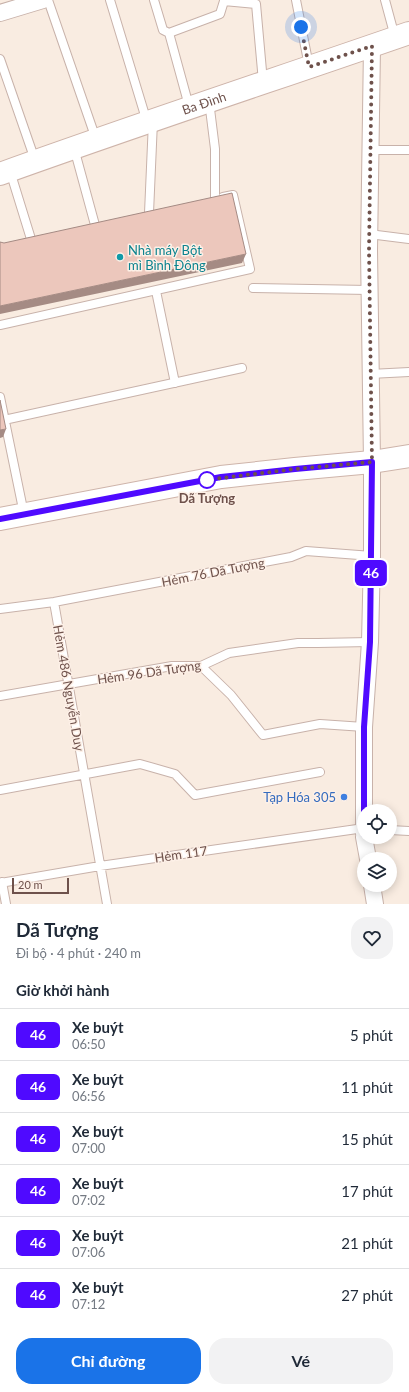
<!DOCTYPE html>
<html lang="vi">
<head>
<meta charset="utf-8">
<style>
	body { margin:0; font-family:Lato,sans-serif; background:#f2f2f3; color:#1f2937; height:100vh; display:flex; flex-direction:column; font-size:15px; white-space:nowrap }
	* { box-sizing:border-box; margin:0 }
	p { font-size:13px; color:#747a83 }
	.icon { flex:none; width:22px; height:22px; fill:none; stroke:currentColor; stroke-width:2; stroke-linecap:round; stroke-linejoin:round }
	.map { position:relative; height:904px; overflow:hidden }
	.sheet { display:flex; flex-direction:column; background:#fff; flex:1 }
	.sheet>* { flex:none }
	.badge { padding:0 8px; border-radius:6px; font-size:14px; line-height:26px }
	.tools { position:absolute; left:357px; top:804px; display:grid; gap:8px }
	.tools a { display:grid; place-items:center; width:40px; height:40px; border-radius:50%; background:#fff; box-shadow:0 2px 10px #0003; font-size:20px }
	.scale { position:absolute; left:12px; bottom:10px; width:57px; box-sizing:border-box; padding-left:4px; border:2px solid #6e514b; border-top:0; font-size:11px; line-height:14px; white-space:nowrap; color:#6e514b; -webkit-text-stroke:3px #fdf0e7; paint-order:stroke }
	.you { position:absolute; width:20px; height:20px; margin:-10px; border:3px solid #fff; border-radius:50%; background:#1a73e8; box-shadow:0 0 0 6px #1a73e833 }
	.map>.badge { position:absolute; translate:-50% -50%; box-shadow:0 0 0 2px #fff }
	h2 { padding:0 16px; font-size:15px; line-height:36px }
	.round { display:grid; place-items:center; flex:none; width:42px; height:42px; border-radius:16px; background:#f2f2f3 }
	.overview { display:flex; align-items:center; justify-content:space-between; height:68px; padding:0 16px }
	h1 { font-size:19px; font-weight:700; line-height:30px }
	.action { display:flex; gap:8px; margin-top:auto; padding:8px 16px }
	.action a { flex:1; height:46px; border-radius:16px; background:#1a73e8; color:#fff; font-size:16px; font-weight:700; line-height:46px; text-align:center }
	.action a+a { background:#f2f2f3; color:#1f2937 }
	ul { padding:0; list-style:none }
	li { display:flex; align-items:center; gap:12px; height:52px; padding:0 16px; border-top:1px solid #e0e1e3 }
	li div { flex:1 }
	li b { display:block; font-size:15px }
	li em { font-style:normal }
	li .badge { min-width:44px; font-weight:700; text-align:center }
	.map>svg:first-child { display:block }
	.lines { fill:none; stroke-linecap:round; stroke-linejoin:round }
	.lane-casing { stroke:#c8b2aa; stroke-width:10 }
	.street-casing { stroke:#c8b2aa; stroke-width:18 }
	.secondary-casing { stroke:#ceb4aa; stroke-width:24 }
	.lane { stroke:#fff; stroke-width:8 }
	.street { stroke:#fff; stroke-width:16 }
	.secondary { stroke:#fff; stroke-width:22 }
	.shaded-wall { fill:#a58b84 }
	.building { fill:#ecc7bc; stroke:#a58b84 }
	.line-casing { stroke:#fff; stroke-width:9 }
	.line { stroke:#4f0aff; stroke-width:6 }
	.walk { stroke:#6e514b; stroke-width:4; stroke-dasharray:0 7.2 }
	.culture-dot { fill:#0f9aa8; stroke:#fdf0e7; stroke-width:1.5 }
	.stop-dot { fill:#fff; stroke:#4f0aff; stroke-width:2 }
	.shop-dot { fill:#3f7fe0; stroke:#fdf0e7; stroke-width:1.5 }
	.labels { text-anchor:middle; stroke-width:3; stroke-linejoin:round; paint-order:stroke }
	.street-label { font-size:13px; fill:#6e514b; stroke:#fdf0e7 }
	.culture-label { font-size:13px; fill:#0d838f; stroke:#fdf0e7; text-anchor:start }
	.stop-label { font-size:13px; font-weight:bold; fill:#6e514b; stroke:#fdf0e7 }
	.shop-label { font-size:13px; fill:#366cbe; stroke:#fdf0e7; text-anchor:end }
</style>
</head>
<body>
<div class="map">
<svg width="409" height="904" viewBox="0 0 409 904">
	<rect width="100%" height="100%" fill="#f9ece1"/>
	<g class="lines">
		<g class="lane-casing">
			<path id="lane" d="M48,0L96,139
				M110,0L147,122
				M154,0L163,30L169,33L189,106
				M224,0V1L256,4L263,82
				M296,0L309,66
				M385,0L395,37
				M169,33L220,14L224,1
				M0,59L35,160
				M209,101L215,149V198
				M74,148L95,225
				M370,150H409
				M10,171L31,239
				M149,213L153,121
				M369,234L409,239
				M253,288L369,290
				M156,291L175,383
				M0,325L250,269L233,195L223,197
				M370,374L409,372
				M0,397L24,514
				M4,420L242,368
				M54,602L107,904
				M0,609L54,602L291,557L306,551L372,556
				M201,666L231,695L263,735L320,724L364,727
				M0,696L172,666H201L229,653L298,643H318L370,642
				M0,790L140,764L175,774L195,795L320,772
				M390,830L409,831
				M2,882L6,904
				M0,883L100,866L364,828"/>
		</g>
		<g class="street-casing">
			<path id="street" d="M0,13L43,0
				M364,834V727L370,642L372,556V462L369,250L372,46
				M364,837L368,859
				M372,885L375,904"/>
		</g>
		<g class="secondary-casing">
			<g id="secondary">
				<path id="s1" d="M0,174C136,125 273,80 409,33"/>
				<path d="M0,519L221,477L295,469L372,462L409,456"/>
			</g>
		</g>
		<use href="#lane" class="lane"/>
		<use href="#street" class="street"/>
		<use href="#secondary" class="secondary"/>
	</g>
	<path class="shaded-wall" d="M246,254L242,263L0,314V306Z
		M6,429L3,437L0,438V430Z"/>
	<path class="building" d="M232,193L246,254L0,306V242L4,243Z
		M0,400L6,429L0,430Z"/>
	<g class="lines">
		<g class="line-casing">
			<path id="line" d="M0,519L221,477L295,469L372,462L370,642L364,727V834"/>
		</g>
		<use href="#line" class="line"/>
		<path class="walk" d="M207,480H206L295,469L372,462L369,250L372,46L309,67L301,27"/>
	</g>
	<circle class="culture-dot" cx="120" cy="257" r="4"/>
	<circle class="stop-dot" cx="207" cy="480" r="8"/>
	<circle class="shop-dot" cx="344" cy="797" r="4"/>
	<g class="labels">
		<g class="street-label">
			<text dy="5" stroke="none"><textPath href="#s1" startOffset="216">Ba Đình</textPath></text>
			<text transform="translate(213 572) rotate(-11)" y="5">Hẻm 76 Dã Tượng</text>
			<text transform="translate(149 672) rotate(-8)" y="5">Hẻm 96 Dã Tượng</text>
			<text transform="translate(69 688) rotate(80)" y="5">Hẻm 486 Nguyễn Duy</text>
			<text transform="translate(181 854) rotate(-8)" y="5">Hẻm 117</text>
		</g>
		<g class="culture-label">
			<text x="128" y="255">Nhà máy Bột<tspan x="128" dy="15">mì Bình Đông</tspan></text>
		</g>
		<g class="stop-label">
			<text x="207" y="503">Dã Tượng</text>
		</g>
		<g class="shop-label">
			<text x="336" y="802">Tạp Hóa 305</text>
		</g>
	</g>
</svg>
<div class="tools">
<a><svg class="icon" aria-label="locate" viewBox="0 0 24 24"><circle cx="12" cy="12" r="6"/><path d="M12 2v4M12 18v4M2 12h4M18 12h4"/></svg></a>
<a><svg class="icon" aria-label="layers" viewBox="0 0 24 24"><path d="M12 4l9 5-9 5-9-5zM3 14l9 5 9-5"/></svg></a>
</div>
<div class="scale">20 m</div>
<div class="you" style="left:301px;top:27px"></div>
<b class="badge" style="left:371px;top:573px;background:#4f0aff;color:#fff">46</b>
</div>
<section class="sheet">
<div class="overview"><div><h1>Dã Tượng</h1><p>Đi bộ · 4 phút · 240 m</p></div><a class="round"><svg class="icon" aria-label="heart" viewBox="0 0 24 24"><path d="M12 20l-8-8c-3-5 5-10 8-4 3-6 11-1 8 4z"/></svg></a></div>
<h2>Giờ khởi hành</h2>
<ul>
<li><span class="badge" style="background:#4f0aff;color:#fff">46</span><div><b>Xe buýt</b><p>06:50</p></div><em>5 phút</em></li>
<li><span class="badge" style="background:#4f0aff;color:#fff">46</span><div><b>Xe buýt</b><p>06:56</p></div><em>11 phút</em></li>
<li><span class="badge" style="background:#4f0aff;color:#fff">46</span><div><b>Xe buýt</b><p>07:00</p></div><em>15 phút</em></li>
<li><span class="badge" style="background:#4f0aff;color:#fff">46</span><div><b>Xe buýt</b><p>07:02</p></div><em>17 phút</em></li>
<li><span class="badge" style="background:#4f0aff;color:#fff">46</span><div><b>Xe buýt</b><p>07:06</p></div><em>21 phút</em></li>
<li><span class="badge" style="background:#4f0aff;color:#fff">46</span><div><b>Xe buýt</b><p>07:12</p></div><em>27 phút</em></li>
</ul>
<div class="action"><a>Chỉ đường</a><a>Vé</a></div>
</section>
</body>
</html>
